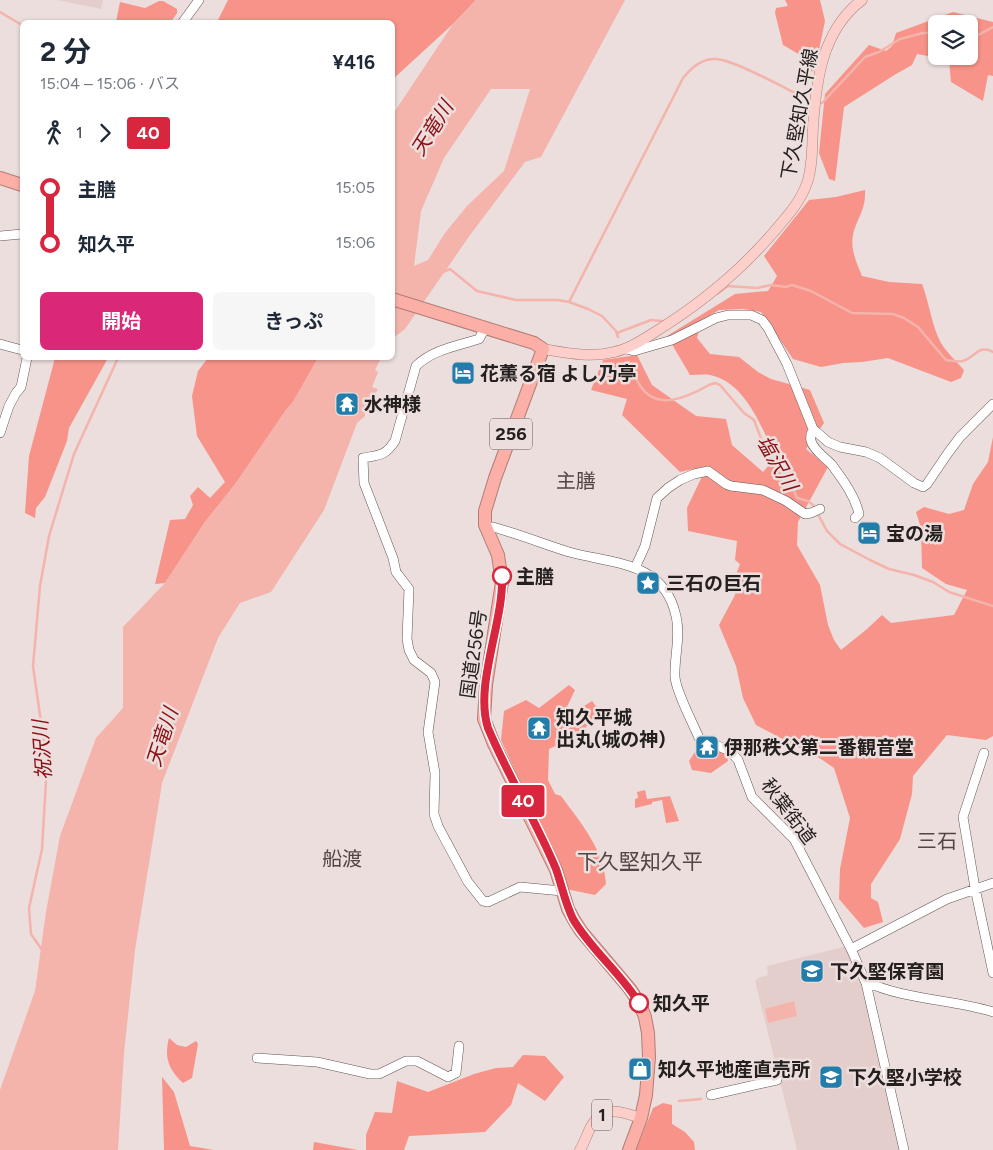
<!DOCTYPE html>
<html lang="ja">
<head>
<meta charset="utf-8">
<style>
	body { margin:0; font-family:Figtree,"Noto Sans JP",sans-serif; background:#f6f6f7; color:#1f2937; height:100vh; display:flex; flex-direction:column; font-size:19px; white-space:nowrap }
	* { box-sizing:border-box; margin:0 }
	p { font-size:16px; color:#747a83 }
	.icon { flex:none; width:28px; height:28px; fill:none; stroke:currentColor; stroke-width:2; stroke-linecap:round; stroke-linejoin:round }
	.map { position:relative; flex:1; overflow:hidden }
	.sheet { position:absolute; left:20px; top:20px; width:375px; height:340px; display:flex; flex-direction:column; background:#fff; border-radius:8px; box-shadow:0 1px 4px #0004 }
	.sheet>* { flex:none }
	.badge { padding:0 10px; border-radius:4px; font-size:18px; line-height:32px }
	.buttons { position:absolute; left:928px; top:15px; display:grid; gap:10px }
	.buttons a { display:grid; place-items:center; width:50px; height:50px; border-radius:8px; background:#fff; box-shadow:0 1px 4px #0004; font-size:25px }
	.map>.badge { position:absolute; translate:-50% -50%; box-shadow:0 0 0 2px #fff }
	.legs { display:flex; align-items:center; gap:8px; height:55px; padding:0 20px; font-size:16px }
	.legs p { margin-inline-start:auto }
	.summary { display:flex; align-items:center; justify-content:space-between; height:85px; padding:0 20px }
	h1 { font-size:28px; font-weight:700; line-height:38px }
	.action { display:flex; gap:10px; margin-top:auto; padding:10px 20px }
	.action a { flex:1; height:58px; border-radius:8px; background:#db2777; color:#fff; font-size:20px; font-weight:700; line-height:58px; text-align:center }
	.action a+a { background:#f6f6f7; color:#1f2937 }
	ul { padding:0 20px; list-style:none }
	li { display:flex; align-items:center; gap:18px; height:55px; font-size:19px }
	li i { display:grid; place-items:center; width:8px; height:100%; margin:0 6px; background:currentColor }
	li i::after { content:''; width:12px; height:12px; margin:-6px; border:4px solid; border-radius:50%; background:#fff }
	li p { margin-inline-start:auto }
	li:first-child i { background:linear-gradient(#0000 50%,currentColor 0) }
	li:last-child i { background:linear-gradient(currentColor 50%,#0000 0) }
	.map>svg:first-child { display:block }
	.built { fill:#e4cecb }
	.green { fill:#f79389; fill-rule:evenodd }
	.water { fill:#f4b3ab; fill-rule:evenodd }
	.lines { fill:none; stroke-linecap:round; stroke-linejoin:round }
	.stream { stroke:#f4b3ab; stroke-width:2.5 }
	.minor-casing { stroke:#605554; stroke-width:10 }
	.major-casing { stroke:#b07d77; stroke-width:11 }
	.highway-casing { stroke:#b07d77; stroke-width:14 }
	.minor { stroke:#fff; stroke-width:9 }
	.major { stroke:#fdcfca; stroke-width:10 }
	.highway { stroke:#fbafa6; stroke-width:12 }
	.line-1-casing { stroke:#fff; stroke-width:11 }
	.line-1 { stroke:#d7263d; stroke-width:8 }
	.stop-1-dot { fill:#fff; stroke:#d7263d; stroke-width:2.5 }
	.labels { text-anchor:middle; stroke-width:5; stroke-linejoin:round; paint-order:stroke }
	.shield { fill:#ebdedc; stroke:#605958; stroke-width:1 }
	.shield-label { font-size:18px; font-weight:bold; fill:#24201f }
	.street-label { font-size:19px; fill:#24201f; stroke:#ebdedc }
	.poi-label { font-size:19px; font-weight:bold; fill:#24201f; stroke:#ebdedc; text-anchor:start }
	.stop-label { font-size:19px; font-weight:bold; fill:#24201f; stroke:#ebdedc; text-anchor:start }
	.water-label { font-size:20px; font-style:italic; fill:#8d0e14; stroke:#ebdedc }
	.neighbourhood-label { font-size:20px; fill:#514645; stroke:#ebdedc }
	.quarter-label { font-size:21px; fill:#514645; stroke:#ebdedc }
</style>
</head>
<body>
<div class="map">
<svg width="993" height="1150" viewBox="0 0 993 1150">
	<rect width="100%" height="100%" fill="#ebdedc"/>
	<path class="built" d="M57,0H103L101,9Z
		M847,946L861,982L899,1150H797L755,981L758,978L768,975L767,966Z"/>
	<path class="green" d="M228,0H476L453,24L393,79L392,22H217Z
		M785,0H820L825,21L816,65L812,72L802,56L783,45L775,13L776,8L788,6Z
		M159,1H163L177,9V13L171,22H116L120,2L145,8Z
		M953,12L993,22V76L988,75L983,101L951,82L949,60L917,54L912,65L896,74L844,107L835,181L829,179L819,153L825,94L869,45L886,51L892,46L896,33ZM936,24H969V56H936Z
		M865,190C866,211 857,217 853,235C850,249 857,264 862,276L889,282L922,284C929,302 932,327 941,343C947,353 957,362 964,370L961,378L951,382L888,358L862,362L843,363L821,367L793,359L761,312L743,309L719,310L702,320L697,338L710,354L739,357L758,372L771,379L810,390L824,423L806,449L828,467L798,522L797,545L820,585L828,625L834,640L841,650L867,629L882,615L891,623L954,615L967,590L946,584L922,568L921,528L916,512L924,507L949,514L964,510L973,484L988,462L993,437V736L986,740L947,735L913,776L912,794L900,839L871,884V898L878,902L883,922L864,928L839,899L840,869L850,818L834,768L821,759L756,725L743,698L736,666L719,625L735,595L734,580L740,564L735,560L737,541L688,531L687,508L707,466L680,472L622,415L627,399L591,390L603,360L637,355L652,385L696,416L726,419L732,445L763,472L776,457C762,429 746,382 710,375C704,374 697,375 690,375L667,336L735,294L768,291L777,276L764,256L809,200L836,197Z
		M55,358H108L69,428L67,441L45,497L36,508L35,518L25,513L29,456Z
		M208,358H318L293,402L286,410L236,483L205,522L165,583L155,584L170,520L185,519L193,505L190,496L198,487L210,498L225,482L197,436L192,396L198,371Z
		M569,685L575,690L563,715L570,726L581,708L592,701L599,710L573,744H560L549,749L548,780L555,794L561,796C581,823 604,850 606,884L595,895L566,889L561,872L501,740L504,711L526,700L539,708Z
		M709,745L727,754L728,761L711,773L692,770L689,761L699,746Z
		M645,790L647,799L670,796L679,821L666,823L662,800L652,802V804L635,808V799L638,798L637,792Z
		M169,1038L177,1045L186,1047L196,1041L198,1044L192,1078L183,1083C168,1069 164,1057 169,1038Z
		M523,1055L545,1056L564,1077L545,1101L518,1083L511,1105L485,1132L409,1136L404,1150H366V1135L375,1112L392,1113L397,1081L428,1092L474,1074L496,1068L513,1067Z
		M162,1077L174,1092L190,1146L214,1150H164Z
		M663,1103L672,1105V1124L685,1132L694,1142L695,1150H636L653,1108Z
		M314,1142L358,1150H313Z"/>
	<path class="water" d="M476,0H625L541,157L525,162L470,235L405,329L393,338V114L453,24ZM491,89H530L504,171L467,206L445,233L428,260L414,266L421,211L444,158Z
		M318,358H381L375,370L378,372L372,387L378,389L365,410V416L357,423L324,510L271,592L240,603L218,638L162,783L135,950L124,1053L118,1150H0V1090L35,991L46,912L60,836L96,738L123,708V627L165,583L205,522L236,483L286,410L293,402Z
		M794,1001L797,1016L768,1023L765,1009Z"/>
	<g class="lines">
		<path class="stream" d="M0,12L22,25
			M969,40L993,27
			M822,103L865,57L879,52L900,39L923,33H936
			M443,272L450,269L477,291L516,300H558L569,302L588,309L602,316L616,331L618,337
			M717,294L728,286L757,288L771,285L786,287L792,285L811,291L852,313L893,314L904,318L918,327L946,360C952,361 958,362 963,361C976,357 978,344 993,352
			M569,302L683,78C691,68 703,58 716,59C734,60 781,86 799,95
			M617,333L651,320L662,321
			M629,362C632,369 635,377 639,384C656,412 686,398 709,385L715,383L720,385L744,413L754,420L765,449L783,476L791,484L797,498L808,501L813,505L827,531L840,544L870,560L889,569L914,575L933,582L949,592L993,606
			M42,950L31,934L29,908L42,849L47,764L33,666L40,586L49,536L74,454L118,358
			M679,1101L701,1099"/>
		<g class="minor-casing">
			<path id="minor" d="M183,22L199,0
				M0,236L22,234
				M485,328L479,339C457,346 432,350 416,366L395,441C385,456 380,455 363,458L364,483L393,558L396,572L409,589L407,639L409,650L414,660L431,673L435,682L428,732L435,773L434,814L438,826L468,882L483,901L488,902L520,887L562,891
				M0,344L22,350
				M626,349L634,351L672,340L716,318L728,315H751L762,320L768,328L787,364L813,429L828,442L840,447L866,452L880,458L914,483L923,487L927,484L948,453L960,437L993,404
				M813,429C811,433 810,437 811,441C814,451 826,458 832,465C843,480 855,496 859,514L855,518
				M0,433L9,406L16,393L21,387L27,358
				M486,528L493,527C518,534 544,544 569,552C613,564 664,561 676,616C681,637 674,657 675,677C676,692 693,723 699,738L730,751L738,760L752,797L794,839L851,949L866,983L904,1150
				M635,568L645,546L657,498L668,488L680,480L694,474L708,471L726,484L731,486L763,490L786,501L805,514L811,513L820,509
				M984,753L963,817L975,888L993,973
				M851,949L947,899L993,883
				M865,981C903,1000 952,999 993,1012
				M257,1058L317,1062L370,1074H379L406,1061H417L448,1077L456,1073L459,1046
				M711,1095L777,1080"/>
		</g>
		<g class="major-casing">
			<path id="major" d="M543,349C567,353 590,358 614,352C629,349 642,340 655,332C702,303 743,269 778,227C790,213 801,200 807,183C813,165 812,145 813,127C816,81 822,30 862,0
				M580,1150C585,1142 587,1133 592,1125C604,1104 623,1112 641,1118"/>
		</g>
		<g class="highway-casing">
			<path id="highway" d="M0,178L22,185
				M392,299L534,343L543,349L495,478L485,511V525L498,555L502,582L486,685L484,719L494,744L556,870L568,909L574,920L581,931L630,989L640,1004L645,1017L648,1033L649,1057L646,1095L641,1118L629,1150"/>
		</g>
		<use href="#minor" class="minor"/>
		<use href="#major" class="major"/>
		<use href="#highway" class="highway"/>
	</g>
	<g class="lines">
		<g class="line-1-casing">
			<path id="line-1" d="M502,576C504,622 474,685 488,728C508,776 536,821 556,869C562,886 565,903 573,919C591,950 621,973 639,1003"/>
		</g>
		<use href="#line-1" class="line-1"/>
	</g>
	<defs>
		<g id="hotel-square" transform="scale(1.25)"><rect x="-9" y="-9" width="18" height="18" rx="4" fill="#237dab" stroke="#ebdedc"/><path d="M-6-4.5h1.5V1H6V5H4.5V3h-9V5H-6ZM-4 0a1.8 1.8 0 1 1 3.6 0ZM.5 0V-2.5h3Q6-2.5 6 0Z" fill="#fff"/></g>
		<g id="temple-square" transform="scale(1.25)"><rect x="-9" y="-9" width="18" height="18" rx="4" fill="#237dab" stroke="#ebdedc"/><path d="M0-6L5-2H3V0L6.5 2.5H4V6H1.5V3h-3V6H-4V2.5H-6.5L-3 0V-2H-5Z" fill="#fff"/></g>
		<g id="sight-square" transform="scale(1.25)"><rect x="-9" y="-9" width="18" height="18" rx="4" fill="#237dab" stroke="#ebdedc"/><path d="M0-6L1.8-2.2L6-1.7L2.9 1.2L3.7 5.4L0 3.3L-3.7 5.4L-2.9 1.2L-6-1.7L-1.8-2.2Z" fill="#fff"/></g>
		<g id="school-square" transform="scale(1.25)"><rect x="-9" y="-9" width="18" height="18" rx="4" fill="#237dab" stroke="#ebdedc"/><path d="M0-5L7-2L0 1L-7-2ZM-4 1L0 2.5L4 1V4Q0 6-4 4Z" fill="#fff"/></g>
		<g id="shop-square" transform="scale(1.25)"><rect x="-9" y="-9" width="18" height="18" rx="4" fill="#237dab" stroke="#ebdedc"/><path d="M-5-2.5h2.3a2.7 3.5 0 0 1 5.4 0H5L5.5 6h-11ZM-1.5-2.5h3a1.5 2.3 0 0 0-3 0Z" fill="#fff"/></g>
	</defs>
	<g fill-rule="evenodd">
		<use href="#hotel-square" x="463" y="373"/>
		<use href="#temple-square" x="347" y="404"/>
		<use href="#hotel-square" x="869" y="533"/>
		<use href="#sight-square" x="648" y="583"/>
		<use href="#temple-square" x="539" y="728"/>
		<use href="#temple-square" x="707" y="747"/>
		<use href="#school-square" x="812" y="971"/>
		<use href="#shop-square" x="640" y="1069"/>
		<use href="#school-square" x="831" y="1077"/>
	</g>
	<g class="stop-1-dot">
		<circle cx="502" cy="576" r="9"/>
		<circle cx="639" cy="1003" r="9"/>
	</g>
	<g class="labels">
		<g class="shield">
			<rect x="490" y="418.5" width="42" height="31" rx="4"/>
			<rect x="592" y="1099.5" width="20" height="31" rx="4"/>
		</g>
		<g class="shield-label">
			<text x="511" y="440">256</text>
			<text x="602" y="1121">1</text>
		</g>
		<g class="street-label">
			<text transform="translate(799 114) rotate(-80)" y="7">下久堅知久平線</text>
			<text transform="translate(473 654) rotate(-82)" y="7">国道256号</text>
			<text transform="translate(789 811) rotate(53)" y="7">秋葉街道</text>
		</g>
		<g class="poi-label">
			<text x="480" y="380">花薫る宿 よし乃亭</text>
			<text x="364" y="411">水神様</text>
			<text x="886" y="540">宝の湯</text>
			<text x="666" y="590">三石の巨石</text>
			<text x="556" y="724">知久平城<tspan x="556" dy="22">出丸(城の神)</tspan></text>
			<text x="724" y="754">伊那秩父第二番観音堂</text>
			<text x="830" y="978">下久堅保育園</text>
			<text x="658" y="1076">知久平地産直売所</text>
			<text x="848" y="1084">下久堅小学校</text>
		</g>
		<g class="stop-label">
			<text x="516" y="583">主膳</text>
			<text x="653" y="1010">知久平</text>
		</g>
		<g class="water-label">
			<text transform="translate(432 128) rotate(-58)" y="7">天竜川</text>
			<text transform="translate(777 463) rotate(60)" y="7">塩沢川</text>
			<text transform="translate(162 737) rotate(-72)" y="7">天竜川</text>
			<text transform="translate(42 750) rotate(-94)" y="7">祝沢川</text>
		</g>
		<g class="neighbourhood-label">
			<text x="576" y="488">主膳</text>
			<text x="937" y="848">三石</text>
			<text x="342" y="866">船渡</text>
		</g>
		<g class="quarter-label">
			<text x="640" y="869">下久堅知久平</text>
		</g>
	</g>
</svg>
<div class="buttons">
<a><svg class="icon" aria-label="layers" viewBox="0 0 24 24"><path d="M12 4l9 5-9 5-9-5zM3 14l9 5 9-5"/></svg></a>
</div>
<b class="badge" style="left:523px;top:801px;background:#d7263d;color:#fff">40</b>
<section class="sheet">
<div class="summary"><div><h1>2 分</h1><p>15:04 – 15:06 · バス</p></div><b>¥416</b></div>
<div class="legs"><svg class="icon" aria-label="walk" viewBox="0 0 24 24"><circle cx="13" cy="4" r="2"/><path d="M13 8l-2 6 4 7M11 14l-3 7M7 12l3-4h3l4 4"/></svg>1<svg class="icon" aria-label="forward" viewBox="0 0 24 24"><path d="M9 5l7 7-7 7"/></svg><b class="badge" style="background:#d7263d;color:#fff">40</b></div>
<ul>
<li><i style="color:#d7263d"></i><b>主膳</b><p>15:05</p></li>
<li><i style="color:#d7263d"></i><b>知久平</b><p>15:06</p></li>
</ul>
<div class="action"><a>開始</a><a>きっぷ</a></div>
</section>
</div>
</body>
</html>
